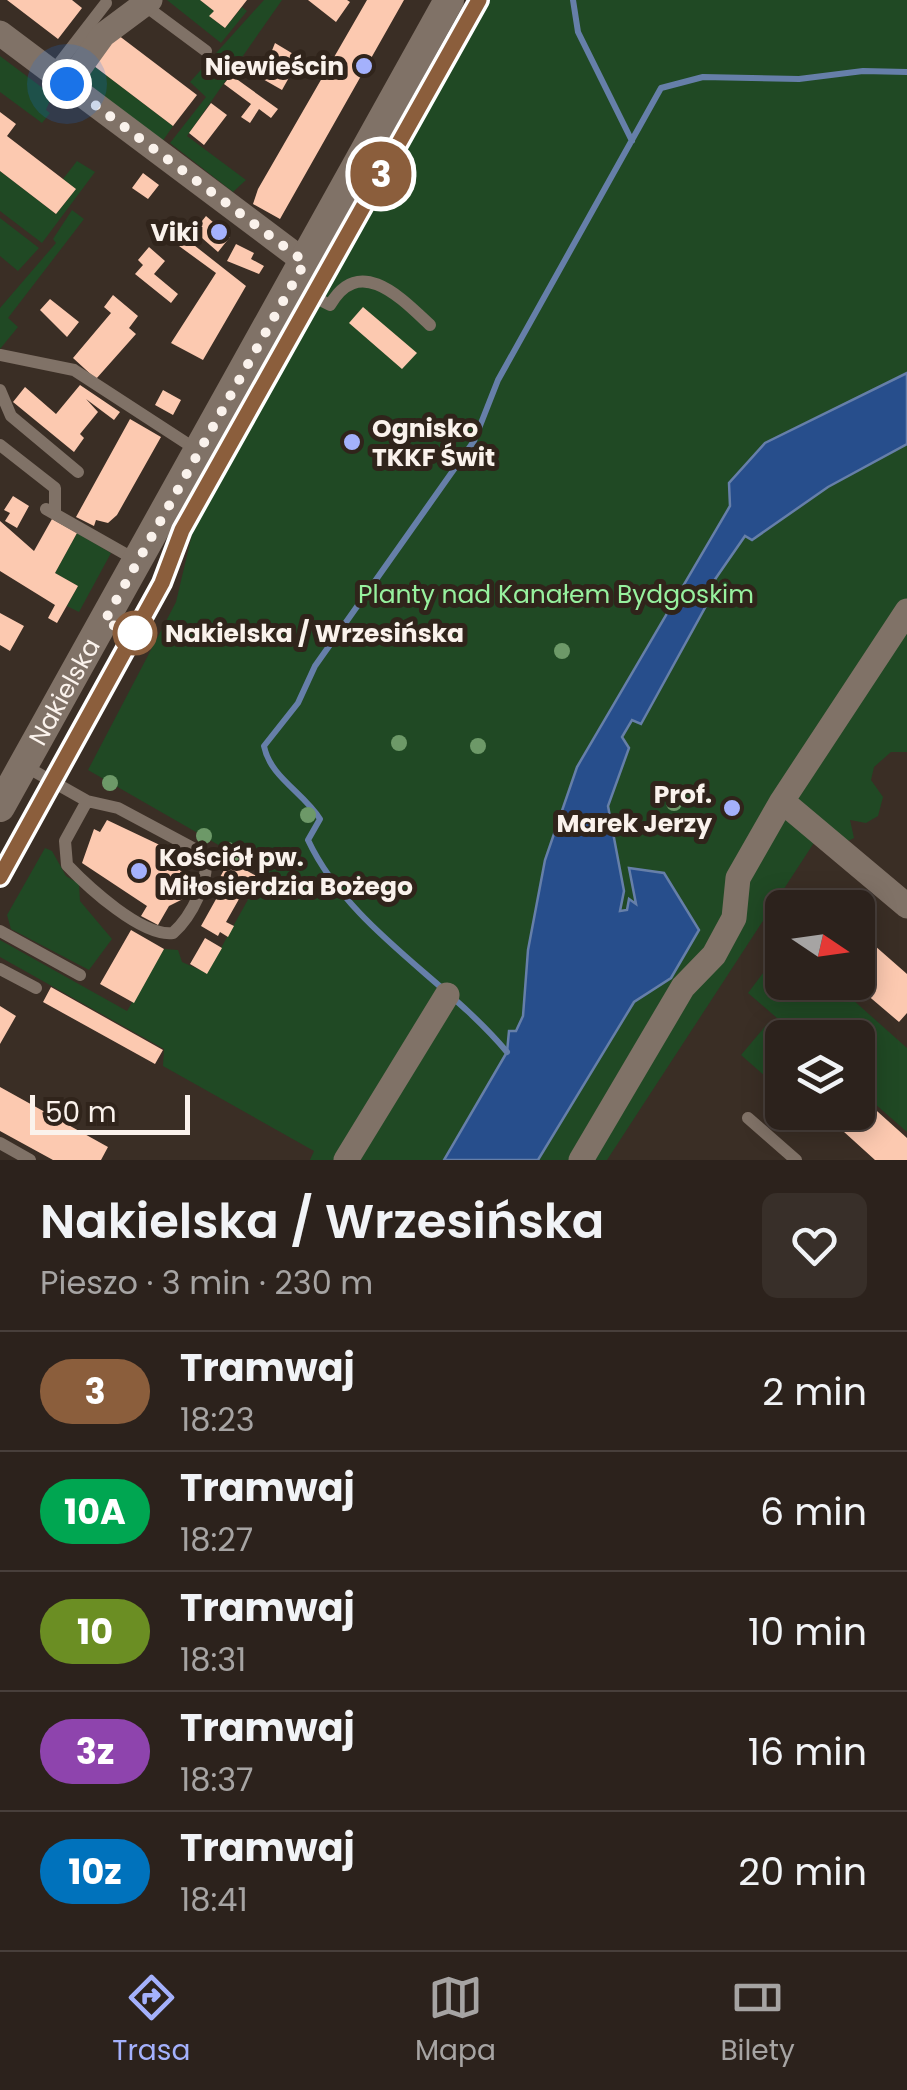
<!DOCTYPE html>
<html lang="pl">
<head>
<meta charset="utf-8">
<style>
	body { margin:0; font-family:Poppins,sans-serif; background:#382f29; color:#f1f3f6; height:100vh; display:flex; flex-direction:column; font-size:38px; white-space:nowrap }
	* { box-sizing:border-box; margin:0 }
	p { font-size:32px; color:#a6a4a3 }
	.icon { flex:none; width:55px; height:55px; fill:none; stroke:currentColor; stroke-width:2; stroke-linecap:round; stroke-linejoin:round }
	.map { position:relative; height:1160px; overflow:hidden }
	.side { display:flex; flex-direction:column; background:#2c221c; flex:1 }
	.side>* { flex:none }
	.badge { padding:0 20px; border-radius:32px; font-size:35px; line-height:65px }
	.needle { width:65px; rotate:103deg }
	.tools { position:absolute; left:765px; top:890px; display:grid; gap:20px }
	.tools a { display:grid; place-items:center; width:110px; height:110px; border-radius:15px; background:#2c221c; box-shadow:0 5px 25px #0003,0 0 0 2px #483f3b; font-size:50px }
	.scale { position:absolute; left:30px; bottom:25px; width:160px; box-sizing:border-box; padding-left:10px; border:5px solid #faf2ec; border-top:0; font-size:28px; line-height:35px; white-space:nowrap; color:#faf2ec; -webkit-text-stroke:8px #30241b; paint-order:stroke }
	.you { position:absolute; width:50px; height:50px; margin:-25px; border:8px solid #fff; border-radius:50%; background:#1a73e8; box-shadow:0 0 0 15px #1a73e833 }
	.map>.badge { position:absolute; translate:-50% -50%; box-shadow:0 0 0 5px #fff }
	.round { display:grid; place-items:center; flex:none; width:105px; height:105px; border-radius:15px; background:#382f29 }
	.headline { display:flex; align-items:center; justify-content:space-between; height:170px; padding:0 40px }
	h1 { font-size:48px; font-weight:600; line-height:75px }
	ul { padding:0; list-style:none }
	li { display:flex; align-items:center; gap:30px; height:120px; padding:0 40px; border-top:2px solid #483f3b }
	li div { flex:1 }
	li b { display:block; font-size:38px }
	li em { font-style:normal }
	li .badge { min-width:110px; font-weight:700; text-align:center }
	.tab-bar { display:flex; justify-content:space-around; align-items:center; height:140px; border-top:2px solid #483f3b; background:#2c221c; font-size:28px; color:#a6a4a3 }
	.tab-bar a { display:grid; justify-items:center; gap:5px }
	.tab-bar .on { color:#a4b1fc }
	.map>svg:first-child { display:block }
	.green { fill:#204924 }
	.water { fill:#274e8c; stroke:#667fa9; stroke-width:2.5 }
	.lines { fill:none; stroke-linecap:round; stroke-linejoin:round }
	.stream { stroke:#667fa9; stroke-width:6 }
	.building { fill:#fcc9b0 }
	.lane { stroke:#807267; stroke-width:12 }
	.street { stroke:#807267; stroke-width:25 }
	.secondary { stroke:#807267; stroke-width:30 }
	.tram { stroke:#aea59d; stroke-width:2.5 }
	.tree { fill:#6d9968 }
	.line-casing { stroke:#fff; stroke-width:22 }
	.line { stroke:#8b5e3c; stroke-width:15 }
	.walk { stroke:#faf2ec; stroke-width:10; stroke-dasharray:0 18 }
	.poi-dot { fill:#a4b1fc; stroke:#30241b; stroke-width:4 }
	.stop-dot { fill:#fff; stroke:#8b5e3c; stroke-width:5 }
	.labels { text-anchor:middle; stroke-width:10; stroke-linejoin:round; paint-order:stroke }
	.poi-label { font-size:25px; font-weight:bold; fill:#faf2ec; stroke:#30241b; text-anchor:end }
	.park-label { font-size:25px; fill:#97f19e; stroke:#30241b }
	.stop-label { font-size:25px; font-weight:bold; fill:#faf2ec; stroke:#30241b; text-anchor:start }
	.street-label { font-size:25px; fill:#faf2ec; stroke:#30241b }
</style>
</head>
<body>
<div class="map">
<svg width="907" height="1160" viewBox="0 0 907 1160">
	<rect width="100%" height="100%" fill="#3a2e25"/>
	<path class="green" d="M167,0H200L214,11L210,17L225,28L242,7L247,11L221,43Z
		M264,0H282L187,136L246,180L233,192L170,143L206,97L190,82Z
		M487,0H907V752H891L874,767L871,780L883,797L878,816L866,823L850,820L854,838L838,846L821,832L607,1160H310L314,1151L163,1066L164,1049L0,957V940L127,1011L164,949L178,950L182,962L207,973L264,871L88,770L176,602L197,513L212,497L385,178L382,176L396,144L414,128Z
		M0,56L52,95L46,110L50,113L42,123L0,92Z
		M94,66L173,126L162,142L83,80Z
		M77,161L95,172L42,243L0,211V171L56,214L76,189L63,179Z
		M72,210L84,219L8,318L18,327L0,349V308L56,243L53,239Z
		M0,218L39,248L18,271L0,256Z
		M77,533L111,553L79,612L67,606L78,586L55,573Z
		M45,848L52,851L66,876L79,884L80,901L112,939L89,970L11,929L7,915Z
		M782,948V982L834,983L907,1048V1132L858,1089V1038L799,1037L748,993Z
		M768,1023L785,1037L782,1061L767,1078L741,1055Z"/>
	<path class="water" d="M907,373V444L828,487L752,540L745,536L709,588L707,604L641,724L632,720L622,737L629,748L608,806L624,891L620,911L627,910L629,899L636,904L629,868L664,873L699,930L671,978L634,1002L538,1160H444L507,1052L509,1031H516L523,1016L528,950L545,860L577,767L730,506L729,483L765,443Z"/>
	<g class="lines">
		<path class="stream" d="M573,0L578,32L632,141
			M507,1052C445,978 350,929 308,840L320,819C303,792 270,777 264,746L298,703L315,666L474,441L498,380L661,88L703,77L799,79L863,71L907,72"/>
	</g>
	<path class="building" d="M7,0H72L82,8L58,39Z
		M200,0H247L225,28L209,16L214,11Z
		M308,0H347L350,2L336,22Z
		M367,0H404L280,219L253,204L258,189Z
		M118,35L197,95L173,126L94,66Z
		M275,43L300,58L282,90L261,78Z
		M231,75L278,109L271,118L259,109L250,123L241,117L251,104L224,84Z
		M211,103L227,115L204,145L189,133Z
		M0,112L16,124L7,136L76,189L56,214L0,171Z
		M143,173L159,185L148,199L132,188Z
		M206,216L230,237L218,252L194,231Z
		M185,238L246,286L203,360L171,343L216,273L179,246Z
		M236,244L254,253L251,259L264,266L259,274L227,261Z
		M149,247L165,261L154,274L178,294L171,303L135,274L143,265L138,260Z
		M113,295L138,316L129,328L136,334L96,379L73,358L111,313L104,307Z
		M50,299L79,322L67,337L40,310Z
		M363,307L417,353L402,369L349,323Z
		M80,385L120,412L114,420L86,399L98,412L80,434L84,438L74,452L13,402L25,387L56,414Z
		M163,390L181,400L173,415L155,405Z
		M130,419L161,437L117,515L108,523L96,520L94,526L76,517Z
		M13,496L29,506L17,528L5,521L10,513L4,510Z
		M52,519L77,533L55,573L78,586L57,623L48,618L55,605L0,571V521L34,551Z
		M0,613L24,626L10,651L0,645Z
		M107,820L183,856L176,868L186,874L189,888L183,899L169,906L158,925L141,916L147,906L82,863L94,829L100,832Z
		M229,861L260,878L250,896L243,892L226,922L234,926L228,937L220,932L218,936L201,926L220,892L214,888Z
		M131,930L164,949L134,1003L100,984Z
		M858,931L907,974V1013L899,1022L852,982H858Z
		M205,938L222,948L207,974L190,964Z
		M51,987L163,1050L155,1064L43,1002Z
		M0,1006L16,1016L0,1044Z
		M0,1087L108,1147L101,1160H53L0,1131Z
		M858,1094L907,1138V1160H875L822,1112H858Z"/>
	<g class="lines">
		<path class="lane" d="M144,5L206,51
			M52,73L106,3
			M292,286L330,305C360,253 403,300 430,325
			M0,355L74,370L197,450
			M0,390L11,416L78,472
			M0,445L55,488V513
			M46,509L136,560
			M25,766L87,801L118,808L204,854C212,878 191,917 173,933C142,937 88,887 67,865L65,841L87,801
			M0,931L80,975
			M0,969L36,988
			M748,1118L796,1160
			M0,1143L30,1160"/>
		<path class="street" d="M0,33L305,262
			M67,85L103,35L150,0
			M782,801L907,906
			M346,1160L447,995
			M581,1160L683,987L714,955L734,918L738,878L782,801L907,611"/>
		<path class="secondary" id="s1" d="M0,807L449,0"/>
		<path class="tram" d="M0,859L479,0"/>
	</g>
	<g class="tree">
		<circle cx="562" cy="651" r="8"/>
		<circle cx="399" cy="743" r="8"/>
		<circle cx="478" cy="746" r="8"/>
		<circle cx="110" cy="783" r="8"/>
		<circle cx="674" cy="803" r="8"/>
		<circle cx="308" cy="815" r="8"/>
		<circle cx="204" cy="836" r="8"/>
		<circle cx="228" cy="850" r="8"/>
		<circle cx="242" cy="858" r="8"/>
	</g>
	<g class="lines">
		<g class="line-casing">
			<path id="line" d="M0,877L162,583L182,530L479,0"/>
		</g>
		<use href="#line" class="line"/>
		<path class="walk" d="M67,84L305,262L104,622L135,633"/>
	</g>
	<g class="poi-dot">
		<circle cx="364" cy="66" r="10"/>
		<circle cx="219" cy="232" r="10"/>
		<circle cx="352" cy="442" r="10"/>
		<circle cx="732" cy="808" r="10"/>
		<circle cx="139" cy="871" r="10"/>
	</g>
	<circle class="stop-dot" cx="135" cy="633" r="20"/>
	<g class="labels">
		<g class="poi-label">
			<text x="344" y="75">Niewieścin</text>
			<text x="199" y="241">Viki</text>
			<text x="372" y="437" text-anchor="start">Ognisko<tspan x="372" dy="29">TKKF Świt</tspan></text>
			<text x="712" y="803">Prof.<tspan x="712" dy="29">Marek Jerzy</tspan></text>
			<text x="159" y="866" text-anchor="start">Kościół pw.<tspan x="159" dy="29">Miłosierdzia Bożego</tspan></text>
		</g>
		<g class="park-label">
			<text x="556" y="603">Planty nad Kanałem Bydgoskim</text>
		</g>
		<g class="stop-label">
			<text x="165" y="642">Nakielska / Wrzesińska</text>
		</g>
		<g class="street-label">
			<text dy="9" stroke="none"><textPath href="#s1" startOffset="132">Nakielska</textPath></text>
		</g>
	</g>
</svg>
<div class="tools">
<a><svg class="needle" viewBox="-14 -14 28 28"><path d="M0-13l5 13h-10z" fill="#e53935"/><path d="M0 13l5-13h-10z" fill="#a6a4a3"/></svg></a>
<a><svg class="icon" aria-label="layers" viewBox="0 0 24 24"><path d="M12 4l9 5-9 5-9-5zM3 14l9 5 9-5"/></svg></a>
</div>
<div class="scale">50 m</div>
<div class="you" style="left:67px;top:84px"></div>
<b class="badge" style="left:381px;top:174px;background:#8b5e3c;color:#fff">3</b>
</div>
<section class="side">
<div class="headline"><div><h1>Nakielska / Wrzesińska</h1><p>Pieszo · 3 min · 230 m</p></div><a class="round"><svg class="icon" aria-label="heart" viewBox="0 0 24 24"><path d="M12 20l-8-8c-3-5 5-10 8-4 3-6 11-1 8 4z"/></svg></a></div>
<ul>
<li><span class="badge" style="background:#8b5e3c;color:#fff">3</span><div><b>Tramwaj</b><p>18:23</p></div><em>2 min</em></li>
<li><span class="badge" style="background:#00a651;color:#fff">10A</span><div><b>Tramwaj</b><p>18:27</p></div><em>6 min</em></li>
<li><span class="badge" style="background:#6b8e23;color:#fff">10</span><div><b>Tramwaj</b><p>18:31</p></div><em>10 min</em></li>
<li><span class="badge" style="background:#8e44ad;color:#fff">3z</span><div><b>Tramwaj</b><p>18:37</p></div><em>16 min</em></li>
<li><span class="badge" style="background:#0072bc;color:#fff">10z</span><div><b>Tramwaj</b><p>18:41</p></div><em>20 min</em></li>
</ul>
</section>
<nav class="tab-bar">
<a class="on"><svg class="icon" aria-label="directions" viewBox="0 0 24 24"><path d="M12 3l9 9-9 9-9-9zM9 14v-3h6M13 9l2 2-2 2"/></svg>Trasa</a>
<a><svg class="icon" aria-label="map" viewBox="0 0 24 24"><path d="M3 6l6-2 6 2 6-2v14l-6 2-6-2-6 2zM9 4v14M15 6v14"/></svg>Mapa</a>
<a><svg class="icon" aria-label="tickets" viewBox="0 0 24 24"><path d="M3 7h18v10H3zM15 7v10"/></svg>Bilety</a>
</nav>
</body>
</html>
